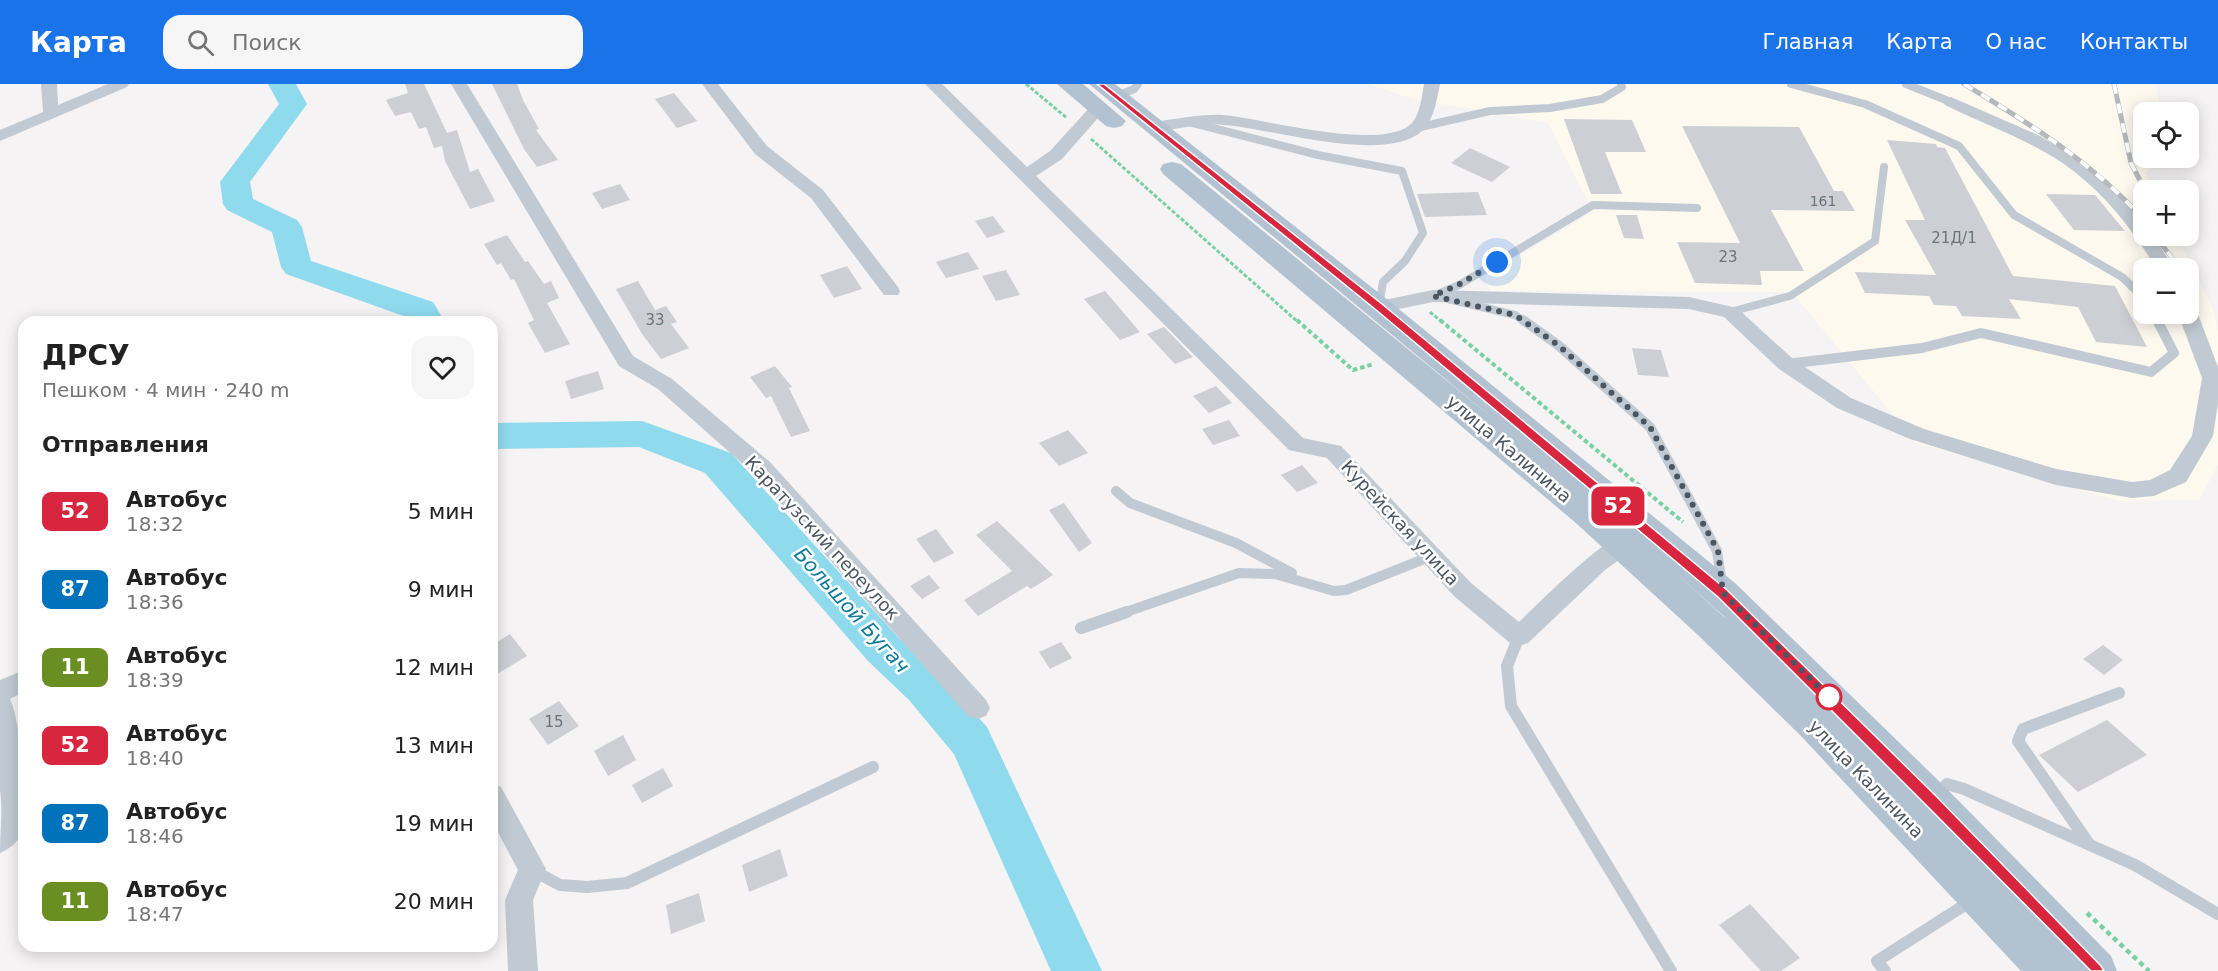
<!DOCTYPE html>
<html lang="ru">
<head>
<meta charset="utf-8">
<style>
	body { margin:0; font-family:"DejaVu Sans",sans-serif; background:#f6f6f6; color:#222; height:100vh; display:flex; flex-direction:column; font-size:22px; white-space:nowrap }
	* { box-sizing:border-box; margin:0 }
	p { font-size:20px; color:#767676 }
	.icon { flex:none; width:33px; height:33px; fill:none; stroke:currentColor; stroke-width:2; stroke-linecap:round; stroke-linejoin:round }
	.map { position:relative; flex:1; overflow:hidden }
	.details { position:absolute; left:18px; top:232px; width:480px; height:636px; display:flex; flex-direction:column; background:#fff; border-radius:18px; box-shadow:0 3px 15px #0003 }
	.details>* { flex:none }
	.badge { padding:0 12px; border-radius:9px; font-size:21px; line-height:39px }
	.tools { position:absolute; left:2133px; top:18px; display:grid; gap:12px }
	.tools a { display:grid; place-items:center; width:66px; height:66px; border-radius:12px; background:#fff; box-shadow:0 3px 15px #0003; font-size:30px }
	.you { position:absolute; width:30px; height:30px; margin:-15px; border:4px solid #fff; border-radius:50%; background:#1a73e8; box-shadow:0 0 0 9px #1a73e833 }
	.map>.badge { position:absolute; translate:-50% -50%; box-shadow:0 0 0 3px #fff }
	h2 { padding:0 24px; font-size:22px; line-height:54px }
	.round { display:grid; place-items:center; flex:none; width:63px; height:63px; border-radius:18px; background:#f6f6f6 }
	.headline { display:flex; align-items:center; justify-content:space-between; height:102px; padding:0 24px }
	h1 { font-size:28px; font-weight:800; line-height:45px }
	ul { padding:0; list-style:none }
	li { display:flex; align-items:center; gap:18px; height:78px; padding:0 24px }
	li div { flex:1 }
	li b { display:block; font-size:22px }
	li em { font-style:normal }
	li .badge { min-width:66px; font-weight:700; text-align:center }
	header { display:flex; align-items:center; gap:36px; box-sizing:border-box; height:84px; padding:0 30px; background:#1a73e8; color:#fff }
	header strong { font-size:28px }
	nav { display:flex; gap:33px; margin-inline-start:auto; font-size:21px }
	.search { width:420px; height:54px; background:#f6f6f6; display:flex; align-items:center; gap:15px; box-sizing:border-box; padding:0 21px; border-radius:18px; color:#767676; font-size:22px }
	.map>svg:first-child { display:block }
	.commercial { fill:#fdf9ef; fill-rule:evenodd }
	.lines { fill:none; stroke-linecap:round; stroke-linejoin:round }
	.river { fill:#90daee; fill-rule:evenodd }
	.building { fill:#cdcfd5 }
	.path-far2 { stroke:#7ad0a6; stroke-width:3; stroke-dasharray:4 2; stroke-linecap:butt }
	.path-far1 { stroke:#7ad0a6; stroke-width:4; stroke-dasharray:4.5 3; stroke-linecap:butt }
	.path { stroke:#7ad0a6; stroke-width:4.5; stroke-dasharray:5 4; stroke-linecap:butt }
	.service-far2 { stroke:#c1cad2; stroke-width:8 }
	.service-far1 { stroke:#c1cad2; stroke-width:10 }
	.service { stroke:#c1cad2; stroke-width:12 }
	.minor { fill:#c1cad2; fill-rule:evenodd }
	.primary { fill:#b3c2d1; fill-rule:evenodd }
	.rail-casing { stroke:#b5b8bd; stroke-width:5 }
	.rail { stroke:#fff; stroke-width:4; stroke-dasharray:10; stroke-linecap:butt }
	.line { fill:#d7263d; stroke:#fff; stroke-width:1.5 }
	.walk { stroke:#4a5661; stroke-width:6; stroke-dasharray:0 10.8 }
	.stop-dot { fill:#fff; stroke:#d7263d; stroke-width:3 }
	.labels { text-anchor:middle; stroke-width:5; stroke-linejoin:round; paint-order:stroke }
	.far-number-label { font-size:14px; fill:#6b747e }
	.number-label { font-size:15px; fill:#6b747e }
	.street-label { font-size:18px; fill:#4a5661; stroke:#fff }
	.water-label { font-size:20px; font-style:italic; fill:#0c7c9b; stroke:#fff }
</style>
</head>
<body>
<header>
<strong>Карта</strong>
<div class="search"><svg class="icon" aria-label="search" viewBox="0 0 24 24"><circle cx="10" cy="10" r="6"/><path d="M15 15l6 6"/></svg>Поиск</div>
<nav><a>Главная</a><a>Карта</a><a>О нас</a><a>Контакты</a></nav>
</header>
<div class="map">
<svg width="2218" height="887" viewBox="0 0 2218 887">
	<rect width="100%" height="100%" fill="#f5f3f3"/>
	<path class="commercial" d="M1368,0H2156L2161,28H2144V74H2168L2145,89L2154,106H2144V152H2176L2213,225L2218,247V381L2199,416L2119,417L1916,359L1792,208L1491,207L1482,194L1593,128L1548,39L1413,15ZM2144,184H2188V230H2144Z"/>
	<g class="lines">
		<path class="river" d="M268,0H296L307,20L250,98L253,115L297,136L302,143L311,177L433,218L445,238H412L409,234L286,190L281,183L272,148L227,126L223,120L220,98L279,20Z
			M642,337L731,369L898,553L939,590L987,643L1102,887H1051L954,670L909,616L868,577L705,389L639,363L492,365V339Z"/>
	</g>
	<path class="building" d="M405,0H424L447,49L457,46L470,88L478,85L495,117L470,125L445,77L442,62L434,64L426,43L419,45L411,28L395,32L386,16L408,9Z
		M492,0H517L523,16L539,45L536,46L558,76L537,83L524,65Z
		M674,9L697,37L677,44L655,15Z
		M1564,35L1632,36L1646,68H1605L1622,110H1591Z
		M1682,42L1799,43L1834,107H1843L1855,127L1771,126L1804,187H1760L1762,201L1695,199L1677,158L1740,159Z
		M1887,56L1936,60L1937,63L1945,64L2013,192L2115,202L2147,263L2096,258L2078,223L2009,215L2021,235L1962,232L1956,222L1934,221L1929,212L1865,209L1855,188L1936,191L1905,136H1925Z
		M1470,64L1510,83L1492,98L1451,79Z
		M620,100L630,116L602,125L592,109Z
		M1478,108L1487,131L1425,133L1417,110Z
		M2046,110L2095,111L2125,147L2074,146Z
		M1616,131H1637L1644,155L1624,154Z
		M993,132L1005,148L987,154L975,137Z
		M507,151L525,178L528,177L544,200L551,197L559,214L547,219L570,260L545,269L528,239L534,236L514,195L511,196L501,179L497,181L484,160Z
		M968,168L979,185L946,194L936,178Z
		M847,182L862,205L834,214L820,191Z
		M1006,186L1020,211L996,217L982,192Z
		M638,197L655,226L666,222L677,238L671,240L689,264L661,275L642,250L616,205Z
		M1105,207L1117,221L1140,248L1120,256L1084,215Z
		M1164,243L1193,273L1175,280L1147,250Z
		M1632,264L1661,266L1669,293L1638,291Z
		M775,282L792,303L789,304L810,347L791,353L771,312L766,314L750,293Z
		M598,287L604,305L571,315L565,297Z
		M1216,302L1232,319L1209,329L1193,312Z
		M1229,336L1240,352L1213,361L1202,345Z
		M1068,346L1088,369L1059,382L1039,359Z
		M1302,381L1318,399L1297,408L1281,391Z
		M1064,419L1092,459L1079,468L1049,426Z
		M997,437L1053,491L1031,505L1027,502L978,532L964,516L1012,487L976,451Z
		M936,445L954,469L934,479L916,455Z
		M929,491L940,504L922,515L910,502Z
		M510,550L527,572L492,593V561Z
		M1061,558L1072,574L1050,585L1039,568Z
		M2103,561L2123,576L2104,591L2083,575Z
		M559,617L579,642L548,661L529,635Z
		M2107,636L2147,671L2078,708L2039,671Z
		M623,651L636,676L608,692L594,667Z
		M663,684L673,702L642,719L632,701Z
		M780,765L788,792L749,808L742,781Z
		M699,809L705,837L671,850L666,821Z
		M1750,820L1800,874L1781,887H1761L1719,841Z"/>
	<g class="lines">
		<path class="path-far2" d="M1026,0L1067,34
			M1091,55L1298,238
			M1430,228L1442,238"/>
		<path class="path-far1" d="M1297,236L1353,286L1374,280
			M1440,236L1683,438"/>
		<path class="path" d="M2087,829L2149,887"/>
		<path class="service-far2" d="M1791,0L1865,20L1959,62L2014,131L2122,193L2144,214
			M1906,0L1951,18
			M1117,12L1134,5L1138,0
			M1189,38L1318,71L1402,87L1423,149L1405,177L1383,198L1379,222
			M1416,44L1490,27L1550,24L1602,15L1622,3L1621,0
			M1433,212L1459,201L1593,121L1697,124
			M1448,215L1515,231L1525,238
			M1730,228L1790,212L1875,157L1884,83
			M2154,230L2158,238"/>
		<path class="service-far1" d="M1523,236L1558,261L1650,343L1717,467L1722,500
			M1786,280L1922,264L1981,249L2151,288L2174,269L2157,236
			M1116,407L1130,419L1236,459L1292,489
			M1123,529L1239,489L1275,490L1334,507L1346,506L1429,473"/>
		<path class="service" d="M1081,544L1127,528
			M1519,552L1507,582L1511,622L1671,887
			M1936,712L1947,700L1964,705L2135,781L2218,830
			M2089,760L2018,657L2023,645L2119,609
			M532,786L560,801L587,803L627,799L873,683
			M1885,887L1877,877L1971,817"/>
		<path class="minor" d="M41,0H57L58,21L108,0H129L127,3L0,57V46L43,28Z
			M451,0H467L633,272L672,295L770,378L986,616L990,624L986,632L977,635L968,632L754,390L658,305L619,282Z
			M702,0H718L767,62L823,106L898,203L900,207L898,211H884L811,114L755,70Z
			M925,0H942L1027,83L1050,67L1092,21H1104L1106,24L1104,27L1062,75L1036,92L1303,354L1341,362L1471,499L1519,538C1536,522 1602,455 1621,453C1623,453 1628,455 1630,456L1633,462L1630,468L1605,486L1528,559L1519,562L1510,559L1455,513L1327,374L1289,366Z
			M1424,0H1440C1437,15 1434,36 1422,47C1384,81 1271,44 1224,41C1201,39 1178,45 1155,48L1147,43L1155,38C1177,35 1201,30 1223,31C1262,34 1384,69 1412,39C1420,30 1422,12 1424,0Z
			M1951,13L2040,52L2085,79L2109,101L2144,139V152H2153L2174,184H2156C2132,144 2101,105 2061,78C2026,55 1984,40 1945,21L1943,18Z
			M1433,206L1689,213L1737,224L1793,275L1851,314L1924,345L2056,385L2132,398L2150,396L2170,386L2192,352L2202,294L2178,230H2188V224L2195,226L2198,230L2218,283V319L2213,352L2186,398L2154,412L2132,414L2056,401L1910,355L1837,324L1779,285L1724,233L1689,225L1433,218L1379,229L1372,227L1369,223L1372,219L1379,217Z
			M24,586V608L10,615C20,634 30,728 23,747C19,758 9,765 0,769C0,747 3,727 0,706V596Z
			M492,699L501,703L546,785L533,816L538,887H508L505,816L518,786L492,737Z"/>
		<path class="primary" d="M1057,0H1083L1126,37L1122,42L1114,44L1106,42Z
			M1089,0H1115L1389,217L1735,499L1945,703L2111,872L2117,887H2021L1800,651L1699,552L1577,440L1163,90L1160,85L1163,80L1172,78L1181,80L1495,336ZM1671,485L1727,535L1723,532Z"/>
		<g class="rail-casing">
			<path id="rail" d="M1964,0C2029,39 2093,79 2144,136
				M2114,0L2131,79L2145,106
				M2155,152L2180,184
				M2188,194L2191,198"/>
		</g>
		<use href="#rail" class="rail"/>
	</g>
	<path class="line" d="M1097,0H1104L1382,220L1727,506L1936,712L2101,882L2104,887H2091L1926,721L1718,513L1375,225Z"/>
	<g class="lines">
		<path class="walk" d="M1497,178L1458,201L1433,212L1515,231L1558,261L1650,343L1718,467L1723,509L1833,617L1829,613"/>
	</g>
	<circle class="stop-dot" cx="1829" cy="613" r="12"/>
	<g class="labels">
		<g class="far-number-label">
			<text x="1823" y="122">161</text>
		</g>
		<g class="number-label">
			<text x="1954" y="159">21Д/1</text>
			<text x="1728" y="178">23</text>
			<text x="655" y="241">33</text>
			<text x="554" y="643">15</text>
		</g>
		<g class="street-label">
			<text transform="translate(1509 365) rotate(40)" y="6">улица Калинина</text>
			<text transform="translate(1400 439) rotate(47)" y="6">Курейская улица</text>
			<text transform="translate(822 454) rotate(47)" y="6">Каратузский переулок</text>
			<text transform="translate(1866 695) rotate(46)" y="6">улица Калинина</text>
		</g>
		<g class="water-label">
			<text transform="translate(852 526) rotate(48)" y="7">Большой Бугач</text>
		</g>
	</g>
</svg>
<div class="tools">
<a><svg class="icon" aria-label="locate" viewBox="0 0 24 24"><circle cx="12" cy="12" r="6"/><path d="M12 2v4M12 18v4M2 12h4M18 12h4"/></svg></a>
<a>+</a>
<a>−</a>
</div>
<div class="you" style="left:1497px;top:178px"></div>
<b class="badge" style="left:1618px;top:422px;background:#d7263d;color:#fff">52</b>
<section class="details">
<div class="headline"><div><h1>ДРСУ</h1><p>Пешком · 4 мин · 240 m</p></div><a class="round"><svg class="icon" aria-label="heart" viewBox="0 0 24 24"><path d="M12 20l-8-8c-3-5 5-10 8-4 3-6 11-1 8 4z"/></svg></a></div>
<h2>Отправления</h2>
<ul>
<li><span class="badge" style="background:#d7263d;color:#fff">52</span><div><b>Автобус</b><p>18:32</p></div><em>5 мин</em></li>
<li><span class="badge" style="background:#0072bc;color:#fff">87</span><div><b>Автобус</b><p>18:36</p></div><em>9 мин</em></li>
<li><span class="badge" style="background:#6b8e23;color:#fff">11</span><div><b>Автобус</b><p>18:39</p></div><em>12 мин</em></li>
<li><span class="badge" style="background:#d7263d;color:#fff">52</span><div><b>Автобус</b><p>18:40</p></div><em>13 мин</em></li>
<li><span class="badge" style="background:#0072bc;color:#fff">87</span><div><b>Автобус</b><p>18:46</p></div><em>19 мин</em></li>
<li><span class="badge" style="background:#6b8e23;color:#fff">11</span><div><b>Автобус</b><p>18:47</p></div><em>20 мин</em></li>
</ul>
</section>
</div>
</body>
</html>
